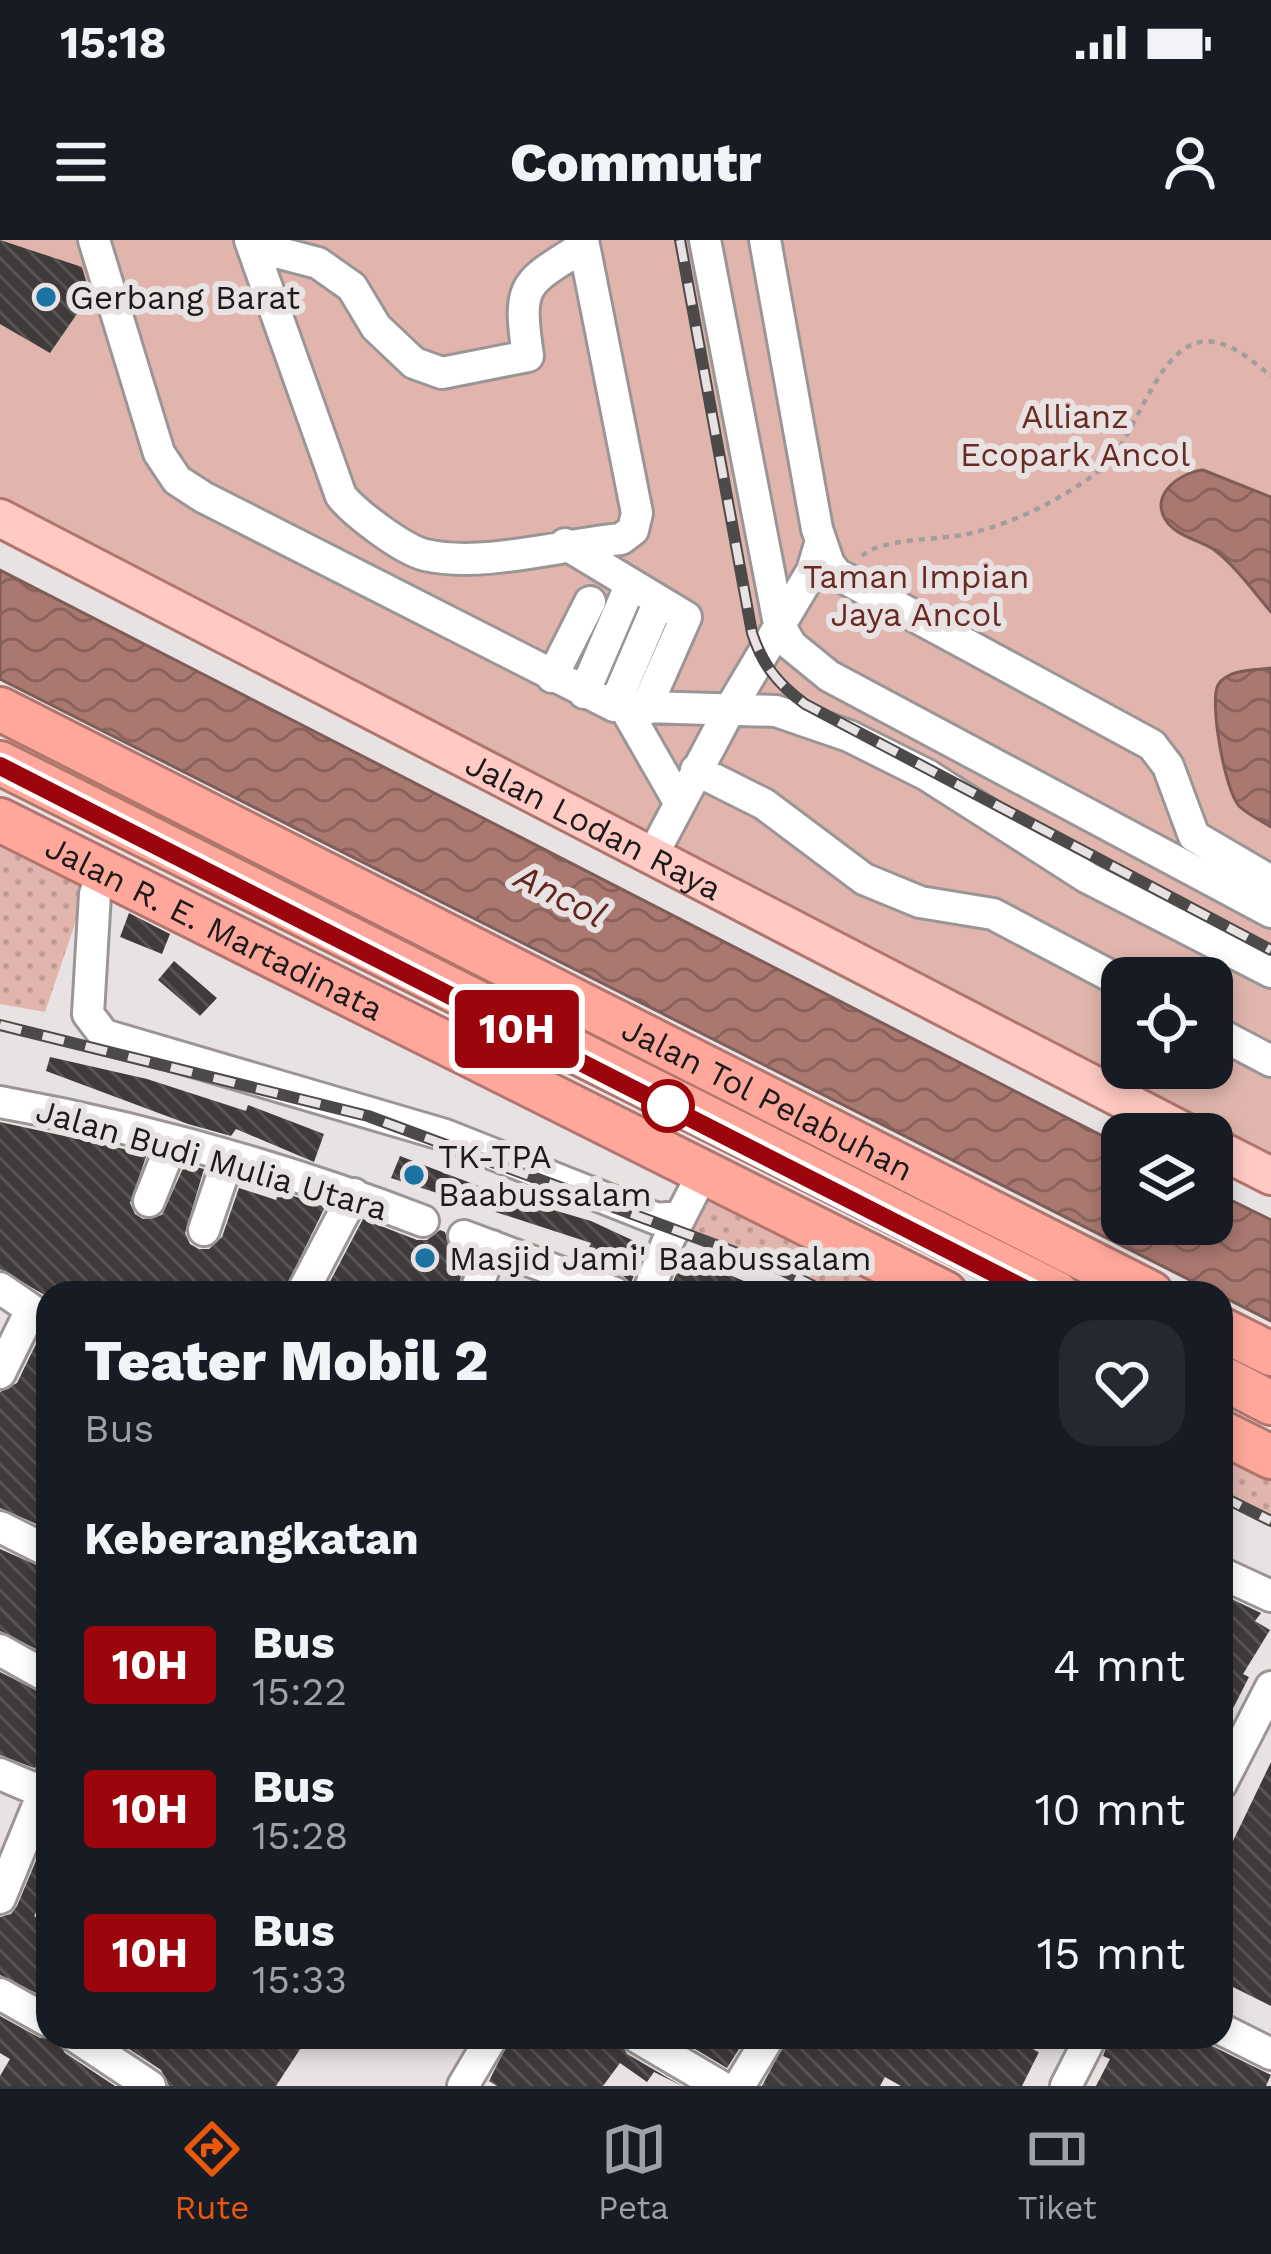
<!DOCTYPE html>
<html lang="id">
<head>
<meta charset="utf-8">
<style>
	body { margin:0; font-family:"Work Sans",sans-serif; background:#242831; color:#f1f3f6; height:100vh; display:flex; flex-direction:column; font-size:45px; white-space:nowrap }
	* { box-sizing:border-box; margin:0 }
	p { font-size:39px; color:#9ea1a6 }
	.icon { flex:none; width:66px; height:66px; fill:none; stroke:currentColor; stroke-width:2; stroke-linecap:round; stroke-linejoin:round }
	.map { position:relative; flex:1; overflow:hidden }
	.details { position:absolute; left:36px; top:1041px; width:1197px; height:768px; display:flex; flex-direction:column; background:#171b24; border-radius:36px; box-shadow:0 6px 18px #0003 }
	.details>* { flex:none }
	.badge { padding:0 24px; border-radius:9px; font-size:42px; line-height:78px }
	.fabs { position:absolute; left:1101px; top:717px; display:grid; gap:24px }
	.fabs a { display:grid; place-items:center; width:132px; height:132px; border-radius:24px; background:#171b24; box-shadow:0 6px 18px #0003; font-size:60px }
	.map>.badge { position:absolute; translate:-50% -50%; box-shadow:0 0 0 6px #fff }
	h2 { padding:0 48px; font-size:45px; line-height:108px }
	.round { display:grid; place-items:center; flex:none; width:126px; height:126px; border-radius:36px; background:#242831 }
	.head { display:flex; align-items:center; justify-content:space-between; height:204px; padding:0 48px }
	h1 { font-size:57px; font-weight:800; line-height:90px }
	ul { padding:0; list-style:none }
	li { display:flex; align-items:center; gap:36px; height:144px; padding:0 48px }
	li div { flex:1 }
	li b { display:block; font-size:45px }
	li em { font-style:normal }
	li .badge { min-width:132px; font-weight:700; text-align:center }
	.status { display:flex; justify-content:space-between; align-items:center; height:84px; padding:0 60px; background:#171b24; direction:ltr }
	.status svg { height:33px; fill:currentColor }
	header { display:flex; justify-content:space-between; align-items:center; height:156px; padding:0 48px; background:#171b24; font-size:54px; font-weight:800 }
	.tabs { display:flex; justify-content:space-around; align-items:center; height:168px; border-top:3px solid #363941; background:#171b24; font-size:33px; color:#9ea1a6 }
	.tabs a { display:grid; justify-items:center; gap:6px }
	.tabs .active { color:#ea580c }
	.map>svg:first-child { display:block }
	.grass { fill:url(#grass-dots) }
	.green { fill:#e1b5ae; fill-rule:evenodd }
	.water { fill:url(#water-waves); stroke:#7f5c57; stroke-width:3 }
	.building { fill:url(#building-back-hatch) }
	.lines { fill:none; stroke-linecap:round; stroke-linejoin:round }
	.minor-casing { stroke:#9b9695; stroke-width:36 }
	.major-casing { stroke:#b0766e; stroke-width:42 }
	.highway-casing { stroke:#b0766e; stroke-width:48 }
	.path { stroke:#a29e9d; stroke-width:4.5; stroke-dasharray:6 6; stroke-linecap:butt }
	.minor { stroke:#fff; stroke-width:30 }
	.major { stroke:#ffcac3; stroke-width:36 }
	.highway { stroke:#ffa79b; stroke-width:42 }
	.rail-casing { stroke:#4c4a49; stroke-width:12 }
	.rail { stroke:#e8e3e2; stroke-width:8; stroke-dasharray:22; stroke-linecap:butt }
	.line-casing { stroke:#fff; stroke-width:27 }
	.line { stroke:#9c050c; stroke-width:18 }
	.poi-dot { fill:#1b73a3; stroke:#e8e3e2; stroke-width:4.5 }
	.stop-dot { fill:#fff; stroke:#9c050c; stroke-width:6 }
	.labels { text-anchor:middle; stroke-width:12; stroke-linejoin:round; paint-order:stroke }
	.poi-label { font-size:33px; fill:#1c1a1a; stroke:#e8e3e2; text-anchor:start }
	.park-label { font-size:33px; fill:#6a2a23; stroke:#e8e3e2 }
	.street-label { font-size:33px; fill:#1c1a1a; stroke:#e8e3e2 }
	.water-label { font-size:36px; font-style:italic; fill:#64251e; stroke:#e8e3e2 }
</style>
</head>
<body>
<div class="status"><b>15:18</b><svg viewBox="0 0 49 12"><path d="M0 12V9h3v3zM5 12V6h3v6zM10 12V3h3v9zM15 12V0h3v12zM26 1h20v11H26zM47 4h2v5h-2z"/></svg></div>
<header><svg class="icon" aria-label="menu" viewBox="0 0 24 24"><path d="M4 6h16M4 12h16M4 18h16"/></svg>Commutr<svg class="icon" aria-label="person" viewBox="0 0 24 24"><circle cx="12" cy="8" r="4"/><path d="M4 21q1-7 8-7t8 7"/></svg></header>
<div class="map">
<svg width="1271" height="1846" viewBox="0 0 1271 1846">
	<defs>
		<pattern id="grass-dots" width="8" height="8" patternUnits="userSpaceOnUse" patternTransform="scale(3)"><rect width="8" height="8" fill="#e1b5ae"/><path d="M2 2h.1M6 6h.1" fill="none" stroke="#c09b95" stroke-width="1.8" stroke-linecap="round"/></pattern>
		<pattern id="water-waves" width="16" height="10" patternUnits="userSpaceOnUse" patternTransform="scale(3)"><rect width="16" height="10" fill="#a97871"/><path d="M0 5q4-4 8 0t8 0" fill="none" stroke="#89625c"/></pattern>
		<pattern id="building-back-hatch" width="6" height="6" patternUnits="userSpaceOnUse" patternTransform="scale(3)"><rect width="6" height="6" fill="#3f3b3a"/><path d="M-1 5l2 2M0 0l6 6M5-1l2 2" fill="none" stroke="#585454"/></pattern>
	</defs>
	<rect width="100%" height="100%" fill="#e8e3e2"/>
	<path class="grass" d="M0,599L94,628L45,772L0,764Z
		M695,949L945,1053H827L778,1028L674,990Z
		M1221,1192L1271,1217V1281L1221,1256Z"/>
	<path class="green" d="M0,0H1271V933L0,278ZM1122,738H1212V828H1122Z"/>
	<path class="water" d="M1203,230L1271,257V372C1253,351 1235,325 1213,309C1197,299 1175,296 1165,279C1150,254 1181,232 1203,230Z
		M0,330L1122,906V984H1212V951L1271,980V1081L0,439Z
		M1271,428V587C1261,581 1247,574 1239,566C1225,551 1209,462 1218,445C1227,429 1255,430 1271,428Z"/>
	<path class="building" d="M0,0L82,27L90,55L50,113L0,84Z
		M129,673L170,694L162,714L120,697Z
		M174,721L217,758L200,776L158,740Z
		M50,817L147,839L246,871L248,865L324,894L314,922L236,889L231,896L188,884L46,831Z
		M0,882L147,914L130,963L135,974L143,979L162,975L185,924L204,929L185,993L190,1004L199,1009H209L222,997L239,948L276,960L279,951L325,967L283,1053H228L198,1041L194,1051L171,1041L166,1053H48V1057L0,1029Z
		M400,916L502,955L591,981L645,1006L631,1043L622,1035L583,1020L591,1003L391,938Z
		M363,979L417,1000H427L440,990L445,992L450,1009L467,1018L456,1053H324Z
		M689,1018L706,1025L772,1053H669L681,1021L686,1024Z
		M39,1098L48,1100V1289L0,1268V1152L17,1143Z
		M0,1309L48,1330V1415L0,1391Z
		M1221,1354L1261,1373L1255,1381L1270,1390L1243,1434L1249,1437L1221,1492Z
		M0,1432L48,1456V1522L34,1528L0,1515Z
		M1271,1522V1766L1221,1741V1626Z
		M48,1592V1653L34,1676L48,1684V1759L0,1735V1677L11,1674L17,1666Z
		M0,1776L40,1798H57L65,1813L115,1846H0V1836L10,1819L0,1813Z
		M111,1797H308L276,1846H169L161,1830Z
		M511,1797H618L627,1814L682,1846L654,1832L647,1842L620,1823L603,1846H497L489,1841Z
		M675,1797H721L739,1809L727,1828Z
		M788,1797H1007L1039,1812L1022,1846H901L885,1837L880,1846H762Z
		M1110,1797H1204L1212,1806L1271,1835L1266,1846H1096L1110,1819L1103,1816Z"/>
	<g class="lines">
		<g class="minor-casing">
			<path id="minor" d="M94,0L159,213L177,240L203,257L614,466L776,471L849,496L927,535L1088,638L1271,732
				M250,0L341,256C356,274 402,309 425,315C483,328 561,305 621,299L633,290L637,273L583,0
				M705,0L779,384L791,405L829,436L1271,672
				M765,0L817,289L829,324L837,334L1152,505L1168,526L1194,596L1271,641
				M253,6L318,23L352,47L376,87L414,123L442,133L528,116C517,42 524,44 584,6
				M565,304L686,377L645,470
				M552,437L590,362
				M584,453L630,346
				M614,466L659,361
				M625,468L679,562
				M696,530L764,564L864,639L920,662L993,674L1122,742
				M651,618L730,469L812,331L820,304
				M103,632L95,654L88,774L104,795L445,895L657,979L680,977
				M1212,790L1271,821
				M0,862C143,888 288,929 423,981
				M149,961L172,903
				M204,990L228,919
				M464,996L615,1053
				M0,1048L48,1081
				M302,1053L354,954
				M475,1053L492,1006
				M648,1053L667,1003L704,931
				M0,1133L31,1070
				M0,1287L48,1311
				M1221,1333L1271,1356
				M0,1410L48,1437
				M0,1534L42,1552
				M1221,1544L1271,1447
				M0,1658L48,1541
				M0,1754L48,1781
				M1221,1789L1271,1814
				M76,1797L150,1846
				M637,1797L720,1846
				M463,1846L492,1797
				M739,1846L769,1797
				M1066,1846L1091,1797"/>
		</g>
		<g class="major-casing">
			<g id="major">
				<path id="s1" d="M0,278L1189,894"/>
				<path d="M1212,906L1271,936"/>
			</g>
		</g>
		<g class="highway-casing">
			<g id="highway">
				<path id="s2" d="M0,469L1151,1053"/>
				<path d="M0,523L1057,1053"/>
				<path id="s3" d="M0,580L945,1053"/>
				<path d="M1221,1089L1271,1114"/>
				<path d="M1221,1137L1271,1163"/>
				<path d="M1221,1192L1271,1217"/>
			</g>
		</g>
		<path class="path" d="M862,316C880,298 941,300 968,294C1014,283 1063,259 1100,230C1141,198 1160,79 1225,105C1242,111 1257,125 1271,136"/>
		<use href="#minor" class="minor"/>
		<use href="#major" class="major"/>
		<use href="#highway" class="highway"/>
		<g class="rail-casing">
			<path id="rail" d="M680,0L752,393C763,426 778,444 805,464L1271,710
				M0,785L368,876L778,1028L827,1053
				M1221,1256L1271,1281"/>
		</g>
		<use href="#rail" class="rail"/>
	</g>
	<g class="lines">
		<g class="line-casing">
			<path id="line" d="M0,526L1033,1053"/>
		</g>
		<use href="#line" class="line"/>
	</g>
	<g class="poi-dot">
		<circle cx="46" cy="57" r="12"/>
		<circle cx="414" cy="935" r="12"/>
		<circle cx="425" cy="1018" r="12"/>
	</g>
	<circle class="stop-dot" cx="668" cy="866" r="24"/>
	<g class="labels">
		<g class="poi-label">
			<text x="70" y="69">Gerbang Barat</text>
			<text x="438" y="928">TK-TPA<tspan x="438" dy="38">Baabussalam</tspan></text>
			<text x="449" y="1030">Masjid Jami' Baabussalam</text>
		</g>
		<g class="park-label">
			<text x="1075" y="188">Allianz<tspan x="1075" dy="38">Ecopark Ancol</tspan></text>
			<text x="916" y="348">Taman Impian<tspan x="916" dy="38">Jaya Ancol</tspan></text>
		</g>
		<g class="street-label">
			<text dy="12" stroke="none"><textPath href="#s1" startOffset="669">Jalan Lodan Raya</textPath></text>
			<text dy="12" stroke="none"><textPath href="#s3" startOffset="240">Jalan R. E. Martadinata</textPath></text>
			<text dy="12" stroke="none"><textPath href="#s2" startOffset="861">Jalan Tol Pelabuhan</textPath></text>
			<text transform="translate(212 919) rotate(16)" y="12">Jalan Budi Mulia Utara</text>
		</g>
		<g class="water-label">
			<text transform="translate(561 655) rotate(27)" y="13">Ancol</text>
		</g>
	</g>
</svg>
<div class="fabs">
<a><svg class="icon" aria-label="locate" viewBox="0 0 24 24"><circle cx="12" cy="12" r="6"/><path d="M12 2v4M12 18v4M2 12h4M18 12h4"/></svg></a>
<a><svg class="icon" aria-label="layers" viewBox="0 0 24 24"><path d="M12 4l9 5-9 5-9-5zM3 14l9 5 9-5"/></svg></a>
</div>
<b class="badge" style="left:517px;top:789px;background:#9c050c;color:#fff">10H</b>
<section class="details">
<div class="head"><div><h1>Teater Mobil 2</h1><p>Bus</p></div><a class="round"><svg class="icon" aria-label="heart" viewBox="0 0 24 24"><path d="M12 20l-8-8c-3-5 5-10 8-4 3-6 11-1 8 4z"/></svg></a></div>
<h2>Keberangkatan</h2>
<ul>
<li><span class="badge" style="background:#9c050c;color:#fff">10H</span><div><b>Bus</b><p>15:22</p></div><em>4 mnt</em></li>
<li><span class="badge" style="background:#9c050c;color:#fff">10H</span><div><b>Bus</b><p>15:28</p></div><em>10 mnt</em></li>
<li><span class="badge" style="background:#9c050c;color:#fff">10H</span><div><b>Bus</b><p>15:33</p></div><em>15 mnt</em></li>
</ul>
</section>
</div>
<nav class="tabs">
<a class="active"><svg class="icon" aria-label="directions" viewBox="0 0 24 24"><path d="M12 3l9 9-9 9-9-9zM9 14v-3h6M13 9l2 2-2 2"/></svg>Rute</a>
<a><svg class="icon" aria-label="map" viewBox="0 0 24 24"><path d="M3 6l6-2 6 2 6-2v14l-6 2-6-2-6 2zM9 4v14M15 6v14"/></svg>Peta</a>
<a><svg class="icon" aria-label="tickets" viewBox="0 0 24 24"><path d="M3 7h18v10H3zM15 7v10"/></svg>Tiket</a>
</nav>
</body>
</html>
